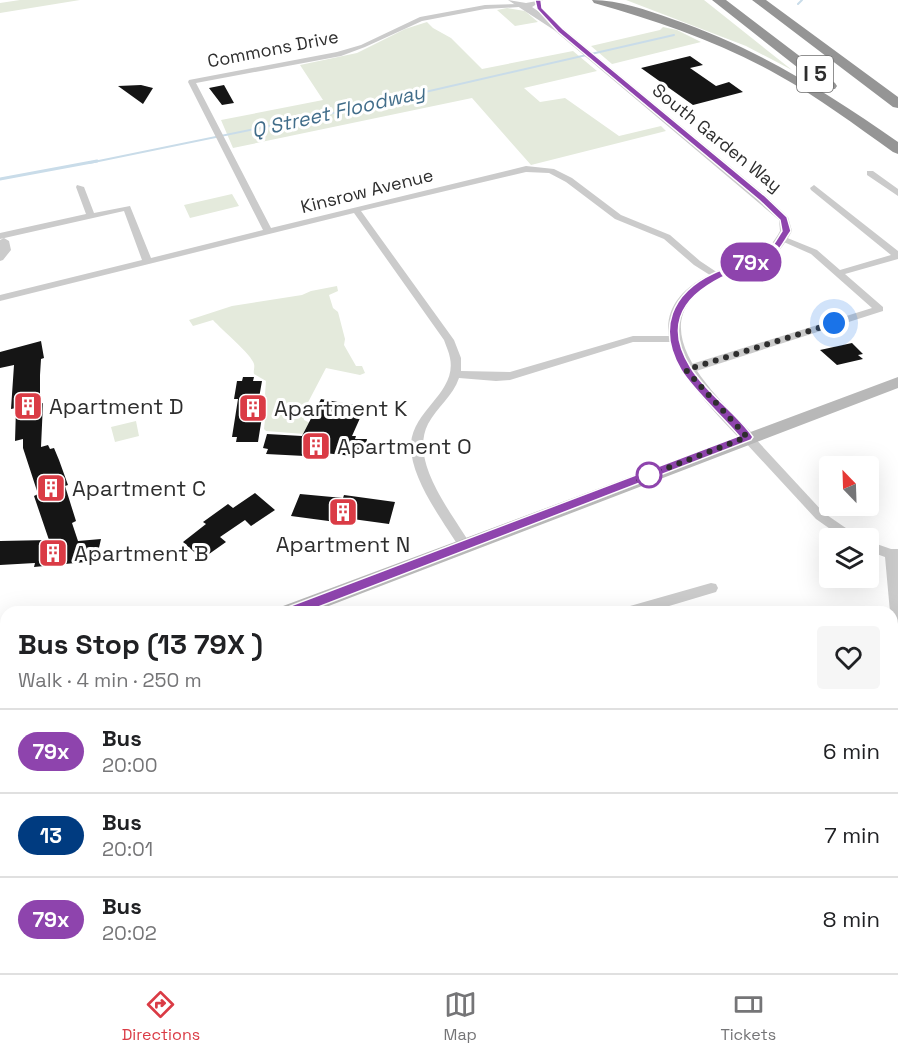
<!DOCTYPE html>
<html lang="en">
<head>
<meta charset="utf-8">
<style>
	body { margin:0; font-family:"Space Grotesk",sans-serif; background:#f6f6f6; color:#202124; height:100vh; display:flex; flex-direction:column; font-size:22px; white-space:nowrap }
	* { box-sizing:border-box; margin:0 }
	p { font-size:20px; color:#757577 }
	.icon { flex:none; width:33px; height:33px; fill:none; stroke:currentColor; stroke-width:2; stroke-linecap:round; stroke-linejoin:round }
	.map { position:relative; flex:1; overflow:hidden }
	.side { position:absolute; left:0px; top:606px; width:898px; height:368px; display:flex; flex-direction:column; background:#fff; border-radius:18px 18px 0 0; box-shadow:0 6px 24px #0002 }
	.side>* { flex:none }
	.badge { padding:0 12px; border-radius:20px; font-size:21px; line-height:39px }
	.needle { width:39px; rotate:337deg }
	.buttons { position:absolute; left:819px; top:456px; display:grid; gap:12px }
	.buttons a { display:grid; place-items:center; width:60px; height:60px; border-radius:6px; background:#fff; box-shadow:0 6px 24px #0002; font-size:30px }
	.you { position:absolute; width:30px; height:30px; margin:-15px; border:4px solid #fff; border-radius:50%; background:#1a73e8; box-shadow:0 0 0 9px #1a73e833 }
	.map>.badge { position:absolute; translate:-50% -50%; box-shadow:0 0 0 3px #fff }
	.round { display:grid; place-items:center; flex:none; width:63px; height:63px; border-radius:6px; background:#f6f6f6 }
	.summary { display:flex; align-items:center; justify-content:space-between; height:102px; padding:0 18px }
	h1 { font-size:28px; font-weight:700; line-height:45px }
	ul { padding:0; list-style:none }
	li { display:flex; align-items:center; gap:18px; height:84px; padding:0 18px; border-top:2px solid #e0e0e0 }
	li div { flex:1 }
	li b { display:block; font-size:22px }
	li em { font-style:normal }
	li .badge { min-width:66px; font-weight:700; text-align:center }
	.menu { display:flex; justify-content:space-around; align-items:center; height:84px; border-top:2px solid #e0e0e0; background:#fff; font-size:16px; color:#757577 }
	.menu a { display:grid; justify-items:center; gap:3px }
	.menu .active { color:#da3b45 }
	.map>svg:first-child { display:block }
	.green { fill:#e4eadc }
	.lines { fill:none; stroke-linecap:round; stroke-linejoin:round }
	.stream-far1 { stroke:#c9dce9; stroke-width:2 }
	.stream { stroke:#c9dce9; stroke-width:3 }
	.building { fill:#151515 }
	.minor { fill:#cbcbcb; fill-rule:evenodd }
	.tertiary { fill:#cbcbcb; fill-rule:evenodd }
	.secondary { fill:#b8b8b8; fill-rule:evenodd }
	.motorway { fill:#959595; fill-rule:evenodd }
	.line { fill:#8e44ad; stroke:#fff; stroke-width:1.5 }
	.walk { stroke:#2e2e2e; stroke-width:6; stroke-dasharray:0 10.8 }
	.stop-dot { fill:#fff; stroke:#8e44ad; stroke-width:3 }
	.labels { text-anchor:middle; stroke-width:6; stroke-linejoin:round; paint-order:stroke }
	.far-street-label { font-size:18px; fill:#2e2e2e; stroke:#fff }
	.far-water-label { font-size:20px; font-style:italic; fill:#416d8a; stroke:#fff }
	.shield { fill:#fff; stroke:#6d6d6d; stroke-width:1.5 }
	.shield-label { font-size:21px; font-weight:bold; fill:#2e2e2e }
	.poi-label { font-size:22px; fill:#2e2e2e; stroke:#fff; text-anchor:start }
</style>
</head>
<body>
<div class="map">
<svg width="898" height="973" viewBox="0 0 898 973">
	<rect width="100%" height="100%" fill="#fff"/>
	<path class="green" d="M20,0H80L0,13V3Z
		M626,0H704L792,70L746,46Z
		M507,8L525,11L538,22L515,26L497,10Z
		M427,22L433,28L451,38L482,69L573,51L597,71L524,88L540,102L565,98L619,136L661,126L666,131L531,165L472,98L233,148L221,120L323,100L300,65L357,53L405,29Z
		M663,27L677,30L701,42L612,64L591,46L660,30Z
		M232,194L239,206L190,218L184,205Z
		M337,286L338,291L329,295L333,308L338,312L345,339L344,345L356,366H362L365,373L360,375L326,368L303,412L304,420L314,425L317,435L266,431L264,429L267,400L265,394L266,381L254,374C253,371 255,368 254,364C252,355 221,329 213,320L193,326L189,320L232,306L302,295L311,291Z
		M136,421L139,436L115,442L111,427Z
		M147,968H304L301,973H154Z"/>
	<g class="lines">
		<path class="stream-far1" d="M798,4L802,0
			M89,163L338,112L674,35"/>
		<path class="stream" d="M0,179L97,161"/>
	</g>
	<path class="building" d="M690,56L703,65L690,68L716,86L729,82L743,92L693,105L641,68Z
		M141,85L153,88L143,104L118,86Z
		M224,85L234,103L222,105L209,88Z
		M41,341L44,358L41,359L40,375V404L43,403L41,447L48,445L50,449L54,448L59,460L68,485L65,486L76,521L72,523L78,541L101,539L96,561L34,567L35,563L0,565V541L49,540L34,496L38,494L23,448V439L15,441L16,408L11,409L14,365L0,368V352Z
		M852,343L863,354L858,355L863,359L837,365L820,350Z
		M243,377H254L253,381H262L259,398H265L258,442H236L237,437H232L238,399H234L237,381H242Z
		M321,399L365,407L352,436H356L355,439H367L364,454L354,453L353,456L324,453V457L266,454L268,449L263,448L267,434L302,436Z
		M255,493L275,510L251,526L245,520L220,537L226,542L202,559L183,542L206,524L203,522L228,504L233,508Z
		M300,494L343,498L344,495L395,502L389,524L338,517L336,522L291,516Z"/>
	<g class="lines">
		<path class="minor" d="M521,4V6L519,7L485,9L422,21L365,47L341,56L196,83L271,228L526,166L554,169L572,178L621,215L670,235L700,261L721,275L719,277H713L694,265L664,239L615,219L566,182L549,173L526,172L361,211L454,340L461,358V371L510,372L633,336H674L679,339L674,342H633L510,380L496,381L459,378C453,396 437,407 428,424C409,461 451,512 469,542L471,546L469,550H461C443,521 409,477 411,443C414,409 457,392 450,358C449,352 446,346 444,340L354,213L0,301V295L142,260L124,211L0,239V233L86,214L76,187L77,185L84,187L94,213L130,206L151,258L263,230L188,82L189,80L337,52L361,45L420,17L485,5Z
			M867,171H873L898,189V196L867,175Z
			M814,185L898,251V259L845,274L883,307V311L690,373H682L681,370L682,367L872,308L811,254L777,239L782,236L785,237L817,250L840,270L891,255L811,190L810,188Z
			M4,238L9,241L11,250L3,260L0,261V240Z
			M747,433L751,434L824,513L856,535L858,538H843L816,519L743,440L741,437Z
			M868,541L891,549H898V626L893,624L892,612H890L885,557L868,551Z
			M711,583L716,584L718,588L716,592L649,612H623L625,608L630,606Z
			M0,880L6,882V903L0,901Z
			M77,968H99L102,973H79Z
			M838,968H857L860,973H840Z"/>
		<path class="tertiary" d="M508,0L526,3L543,0L532,7L560,26L766,196L788,217L792,231C773,267 759,261 726,276C631,317 709,389 752,433L754,437L752,441H742C696,392 616,316 717,271C745,259 764,261 780,231L779,220L554,30Z"/>
		<path class="secondary" d="M898,377V388L313,612H280L283,606Z
			M6,712V733L0,735V714Z"/>
		<path class="motorway" d="M592,0C620,0 646,10 672,19C757,48 825,91 898,142V154L893,152C855,125 818,97 778,75C720,42 657,21 594,3Z
			M712,0H726L835,83L837,86L835,89H825Z
			M752,0H766L898,97V108L893,107Z"/>
	</g>
	<path class="line" d="M535,0H541L542,8L563,29L765,196L787,217L791,231C786,238 781,248 775,254C768,261 751,265 741,269C695,287 658,315 691,368C707,394 736,412 753,437L751,440L295,616H285L284,612L285,608L739,436C724,418 693,390 681,370C657,329 671,293 714,273C728,266 759,260 769,250C774,245 778,237 782,231L780,220L759,200L558,32L537,9Z"/>
	<g class="lines">
		<path class="walk" d="M649,475L639,479L747,437L686,370L834,323"/>
	</g>
	<defs>
		<g id="building-square" transform="scale(1.5)"><rect x="-9" y="-9" width="18" height="18" rx="4" fill="#da3b45" stroke="#fff"/><path d="M-4-6H4V6H1V3H-1V6H-4ZM-2.5-4.3h1.7v1.8h-1.7ZM.8-4.3h1.7v1.8H.8ZM-2.5-1h1.7V.8h-1.7ZM.8-1h1.7V.8H.8Z" fill="#fff"/></g>
	</defs>
	<g fill-rule="evenodd">
		<use href="#building-square" x="28" y="406"/>
		<use href="#building-square" x="253" y="408"/>
		<use href="#building-square" x="316" y="446"/>
		<use href="#building-square" x="51" y="488"/>
		<use href="#building-square" x="343" y="512"/>
		<use href="#building-square" x="53" y="553"/>
	</g>
	<circle class="stop-dot" cx="649" cy="475" r="12"/>
	<g class="labels">
		<g class="far-street-label">
			<text transform="translate(273 49) rotate(-11)" y="6">Commons Drive</text>
			<text transform="translate(717 138) rotate(39)" y="6">South Garden Way</text>
			<text transform="translate(367 191) rotate(-14)" y="6">Kinsrow Avenue</text>
		</g>
		<g class="far-water-label">
			<text transform="translate(338 111) rotate(-13)" y="7">Q Street Floodway</text>
		</g>
		<rect class="shield" x="797" y="56" width="36" height="36" rx="4.5"/>
		<g class="shield-label">
			<text x="815" y="81">I 5</text>
		</g>
		<g class="poi-label">
			<text x="49" y="414">Apartment D</text>
			<text x="274" y="416">Apartment K</text>
			<text x="337" y="454">Apartment O</text>
			<text x="72" y="496">Apartment C</text>
			<text x="343" y="552" text-anchor="middle">Apartment N</text>
			<text x="74" y="561">Apartment B</text>
		</g>
	</g>
</svg>
<div class="buttons">
<a><svg class="needle" viewBox="-14 -14 28 28"><path d="M0-13l5 13h-10z" fill="#e53935"/><path d="M0 13l5-13h-10z" fill="#757577"/></svg></a>
<a><svg class="icon" aria-label="layers" viewBox="0 0 24 24"><path d="M12 4l9 5-9 5-9-5zM3 14l9 5 9-5"/></svg></a>
</div>
<div class="you" style="left:834px;top:323px"></div>
<b class="badge" style="left:751px;top:262px;background:#8e44ad;color:#fff">79x</b>
<section class="side">
<div class="summary"><div><h1>Bus Stop (13 79X )</h1><p>Walk · 4 min · 250 m</p></div><a class="round"><svg class="icon" aria-label="heart" viewBox="0 0 24 24"><path d="M12 20l-8-8c-3-5 5-10 8-4 3-6 11-1 8 4z"/></svg></a></div>
<ul>
<li><span class="badge" style="background:#8e44ad;color:#fff">79x</span><div><b>Bus</b><p>20:00</p></div><em>6 min</em></li>
<li><span class="badge" style="background:#003b80;color:#fff">13</span><div><b>Bus</b><p>20:01</p></div><em>7 min</em></li>
<li><span class="badge" style="background:#8e44ad;color:#fff">79x</span><div><b>Bus</b><p>20:02</p></div><em>8 min</em></li>
</ul>
</section>
</div>
<nav class="menu">
<a class="active"><svg class="icon" aria-label="directions" viewBox="0 0 24 24"><path d="M12 3l9 9-9 9-9-9zM9 14v-3h6M13 9l2 2-2 2"/></svg>Directions</a>
<a><svg class="icon" aria-label="map" viewBox="0 0 24 24"><path d="M3 6l6-2 6 2 6-2v14l-6 2-6-2-6 2zM9 4v14M15 6v14"/></svg>Map</a>
<a><svg class="icon" aria-label="tickets" viewBox="0 0 24 24"><path d="M3 7h18v10H3zM15 7v10"/></svg>Tickets</a>
</nav>
</body>
</html>
